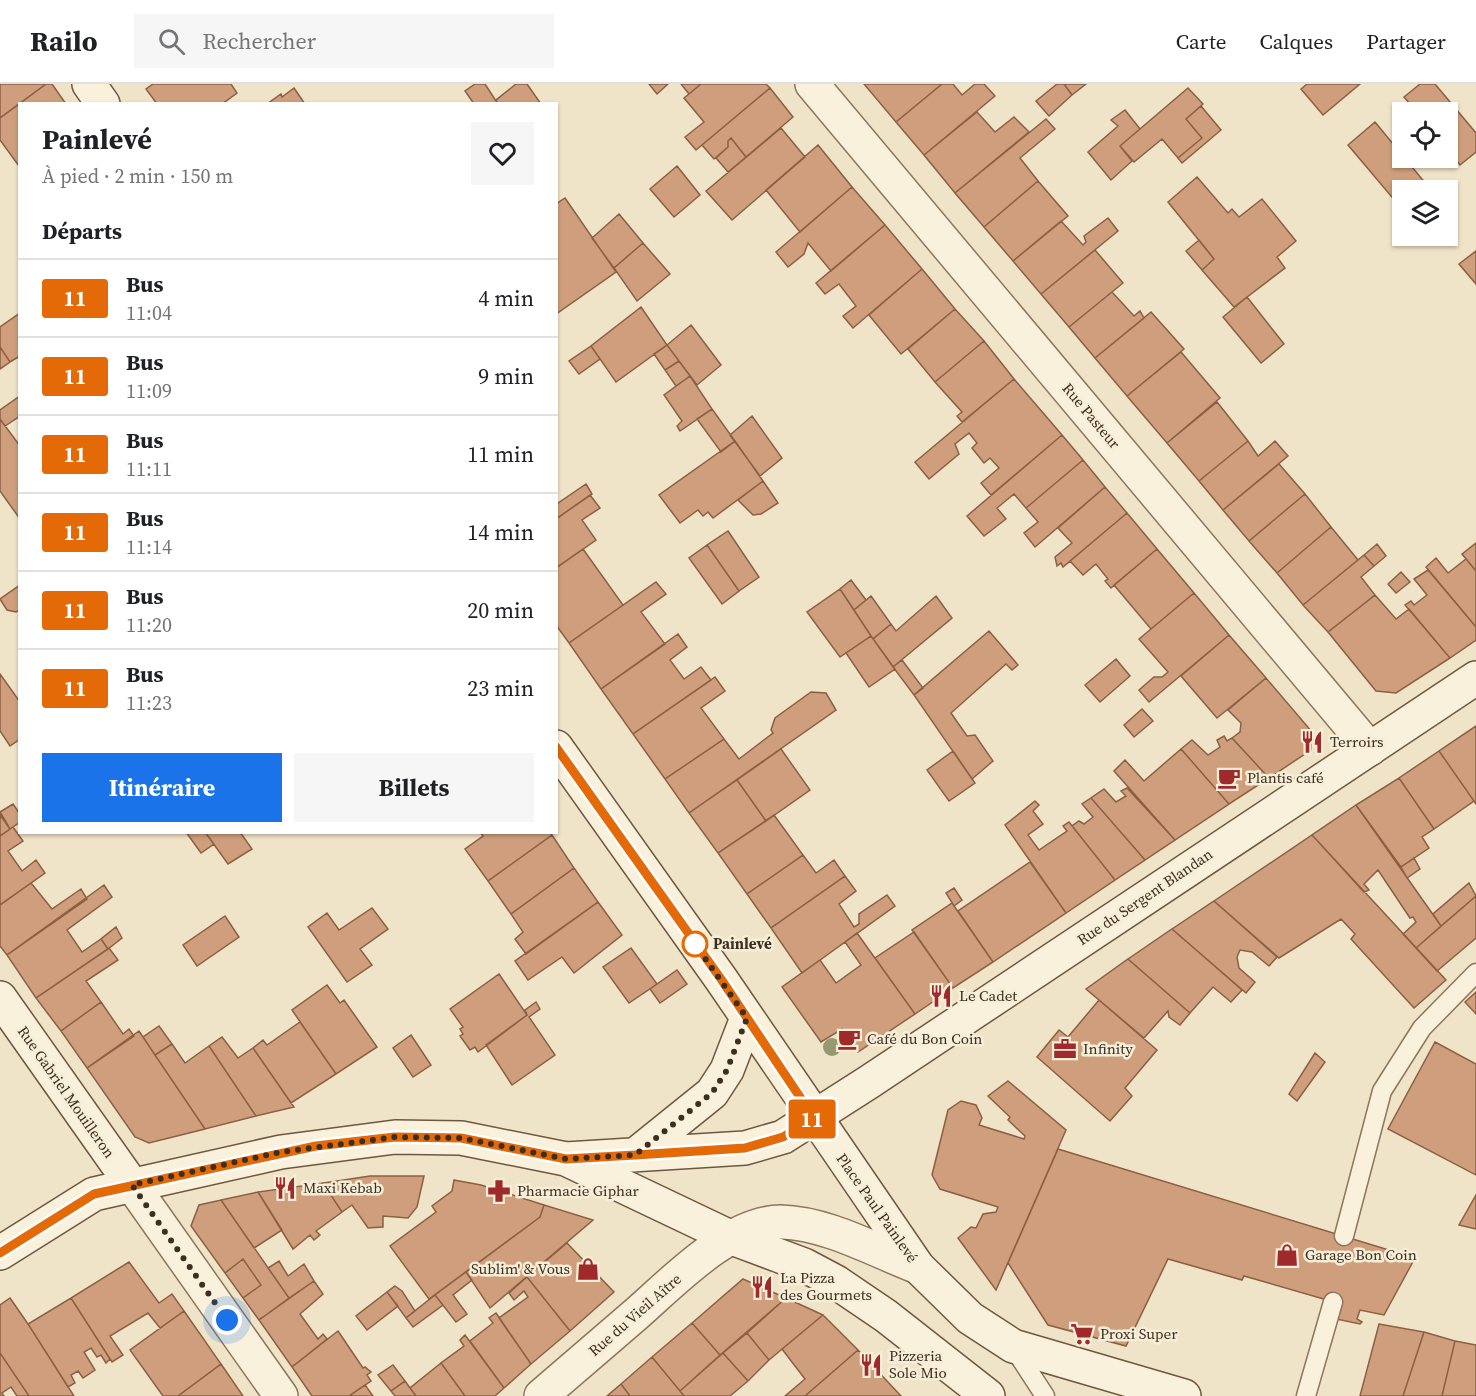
<!DOCTYPE html>
<html lang="fr">
<head>
<meta charset="utf-8">
<style>
	body { margin:0; font-family:"Source Serif 4",serif; background:#f6f6f6; color:#202124; height:100vh; display:flex; flex-direction:column; font-size:22px; white-space:nowrap }
	* { box-sizing:border-box; margin:0 }
	p { font-size:20px; color:#757577 }
	.icon { flex:none; width:33px; height:33px; fill:none; stroke:currentColor; stroke-width:2; stroke-linecap:round; stroke-linejoin:round }
	.map { position:relative; flex:1; overflow:hidden }
	.side { position:absolute; left:18px; top:18px; width:540px; height:732px; display:flex; flex-direction:column; background:#fff; border-radius:0px; box-shadow:0 2px 4px #0004 }
	.side>* { flex:none }
	.badge { padding:0 12px; border-radius:4px; font-size:21px; line-height:39px }
	.buttons { position:absolute; left:1392px; top:18px; display:grid; gap:12px }
	.buttons a { display:grid; place-items:center; width:66px; height:66px; border-radius:0px; background:#fff; box-shadow:0 2px 4px #0004; font-size:30px }
	.you { position:absolute; width:30px; height:30px; margin:-15px; border:4px solid #fff; border-radius:50%; background:#1a73e8; box-shadow:0 0 0 9px #1a73e833 }
	.map>.badge { position:absolute; translate:-50% -50%; box-shadow:0 0 0 3px #fff }
	h2 { padding:0 24px; font-size:22px; line-height:54px }
	.round { display:grid; place-items:center; flex:none; width:63px; height:63px; border-radius:0px; background:#f6f6f6 }
	.summary { display:flex; align-items:center; justify-content:space-between; height:102px; padding:0 24px }
	h1 { font-size:28px; font-weight:700; line-height:45px }
	.cta { display:flex; gap:12px; margin-top:auto; padding:12px 24px }
	.cta a { flex:1; height:69px; border-radius:0px; background:#1a73e8; color:#fff; font-size:24px; font-weight:700; line-height:69px; text-align:center }
	.cta a+a { background:#f6f6f6; color:#202124 }
	ul { padding:0; list-style:none }
	li { display:flex; align-items:center; gap:18px; height:78px; padding:0 24px; border-top:2px solid #e0e0e0 }
	li div { flex:1 }
	li b { display:block; font-size:22px }
	li em { font-style:normal }
	li .badge { min-width:66px; font-weight:700; text-align:center }
	header { display:flex; align-items:center; gap:36px; box-sizing:border-box; height:84px; padding:0 30px; background:#fff; border-bottom:2px solid #e0e0e0 }
	header strong { font-size:28px }
	nav { display:flex; gap:33px; margin-inline-start:auto; font-size:21px }
	.search { width:420px; height:54px; background:#f6f6f6; display:flex; align-items:center; gap:15px; box-sizing:border-box; padding:0 21px; border-radius:0px; color:#757577; font-size:22px }
	.map>svg:first-child { display:block }
	.building { fill:#cf9f7d; stroke:#8d5f41; stroke-width:1.5 }
	.lines { fill:none; stroke-linecap:round; stroke-linejoin:round }
	.lane-casing { stroke:#8d765c; stroke-width:21 }
	.street-casing { stroke:#8d765c; stroke-width:36 }
	.secondary-casing { stroke:#6f573f; stroke-width:36 }
	.lane { stroke:#faf1dc; stroke-width:18 }
	.street { stroke:#faf1dc; stroke-width:33 }
	.secondary { stroke:#faf1dc; stroke-width:33 }
	.tree { fill:#96986f }
	.line-casing { stroke:#fff; stroke-width:14 }
	.line { stroke:#e46907; stroke-width:9 }
	.walk { stroke:#3d2e20; stroke-width:6; stroke-dasharray:0 10.8 }
	.stop-dot { fill:#fff; stroke:#e46907; stroke-width:3 }
	.labels { text-anchor:middle; stroke-width:5; stroke-linejoin:round; paint-order:stroke }
	.street-label { font-size:15px; fill:#3d2e20; stroke:#f7eed8 }
	.poi-label { font-size:15px; fill:#3d2e20; stroke:#f7eed8; text-anchor:start }
	.stop-label { font-size:15px; font-weight:bold; fill:#3d2e20; stroke:#f7eed8; text-anchor:start }
</style>
</head>
<body>
<header>
<strong>Railo</strong>
<div class="search"><svg class="icon" aria-label="search" viewBox="0 0 24 24"><circle cx="10" cy="10" r="6"/><path d="M15 15l6 6"/></svg>Rechercher</div>
<nav><a>Carte</a><a>Calques</a><a>Partager</a></nav>
</header>
<div class="map">
<svg width="1476" height="1312" viewBox="0 0 1476 1312">
	<rect width="100%" height="100%" fill="#f0e4c8"/>
	<path class="building" d="M0,0H46L0,34Z
		M46,0H52L66,20H20L19,82L0,56V34Z
		M153,0H231L237,9L222,20H157L146,5Z
		M475,0H485L498,20H474L465,7Z
		M516,0H527L541,20H498L496,16Z
		M649,0H668L657,10Z
		M681,0H701L689,10Z
		M701,0H766L770,4L696,66L685,53L704,38L684,14Z
		M864,0H942L896,38Z
		M942,0H953L962,11L975,0H984L995,12L924,71L896,38Z
		M1057,0H1064L1072,11L1049,32L1036,17Z
		M1064,0H1086L1072,11Z
		M1307,0H1360L1323,31L1301,5Z
		M1420,0H1435L1476,49V68L1460,81L1448,66V28H1417L1404,13Z
		M294,4L305,20H267L281,10L282,13Z
		M770,4L793,33L746,73L731,54L728,57V63L714,75L702,61Z
		M1188,4L1203,20L1186,35L1202,54L1178,74L1162,55L1134,78L1120,62Z
		M1201,22L1221,46L1182,79L1178,74L1202,54L1186,35Z
		M1125,26L1140,45L1120,62L1132,77L1111,96L1088,68L1118,42L1111,36Z
		M977,28L995,48L1014,33L1029,48L955,109L924,71Z
		M1046,35L1055,45L1020,74L1038,97L984,143L955,109Z
		M1375,38L1431,106H1402V125L1348,61Z
		M781,44L805,73L732,136L706,107Z
		M731,54L746,73L728,88L716,74L728,63V57Z
		M818,61L852,103L800,148L766,106Z
		M677,82L700,111L674,133L650,105Z
		M1197,93L1228,129L1232,125L1239,133L1262,115L1296,157L1277,173L1285,184L1234,223L1202,186L1214,175L1168,118Z
		M1038,97L1068,132L1013,177L984,143Z
		M852,103L885,141L831,187L808,159L804,170L788,183L776,168Z
		M565,114L616,188L556,230V120Z
		M619,130L643,159L614,184L592,154Z
		M1108,134L1118,147L1041,210L1013,177L1061,137L1083,161L1086,158L1084,152Z
		M885,141L922,185L853,244L843,232L856,222L839,200L825,210L816,199Z
		M1199,156L1214,175L1202,186L1186,167Z
		M643,159L670,190L637,217L614,184Z
		M1095,166L1123,199L1069,243L1041,210Z
		M1476,167V200L1459,180Z
		M922,185L955,225L901,270L869,231Z
		M1112,208L1134,232L1140,227L1144,234L1095,274L1069,243Z
		M1247,213L1284,260L1261,279L1223,233Z
		M641,223L667,261L616,298L591,262Z
		M955,225L984,257L935,298L908,265Z
		M1151,228L1184,265L1127,312L1095,274Z
		M20,229V272L10,278L0,263V243Z
		M691,241L721,281L697,301L667,261Z
		M984,257L1014,295L962,338L957,332L962,328L935,298Z
		M667,261L679,277L665,286L654,270Z
		M591,262L600,275L579,290L569,277Z
		M0,263L10,278L0,285Z
		M1181,268L1220,314L1167,359L1127,312Z
		M679,277L690,292L676,302L665,286Z
		M690,292L712,325L680,347L677,342L682,337L664,311Z
		M1014,295L1062,351L991,411L981,399L999,384L990,374L984,379L972,364L977,359L969,349L955,360L959,370L929,395L915,378Z
		M20,312V332L5,342L0,335V326Z
		M1217,318L1248,357L1199,397L1167,359Z
		M712,325L735,357L721,368L697,335Z
		M752,332L782,374L760,392L730,351Z
		M0,335L20,362V435L0,407Z
		M1062,351L1083,376L1026,424L1014,410L997,424L1006,435L984,452L967,432Z
		M735,357L763,397L713,434L708,428L703,432L698,426L680,439L659,411Z
		M1248,357L1258,372L1275,357L1288,372L1223,426L1199,397Z
		M1083,376L1105,403L1035,463L1024,449L1038,438L1026,424Z
		M1279,380L1305,410L1249,457L1223,426Z
		M763,397L778,419L761,430L753,431L738,416Z
		M586,400L592,410L556,435V417L558,419Z
		M1105,403L1127,429L1063,483L1061,479L1057,482L1055,473L1072,459L1058,444Z
		M1305,410L1331,443L1277,489L1249,457Z
		M590,411L600,424L582,436L596,456L556,484V435Z
		M1127,429L1157,465L1111,504L1105,497L1108,495L1096,480L1083,491L1070,477Z
		M1331,443L1358,476L1303,521L1277,489Z
		M728,447L759,493L739,507L707,461Z
		M1476,459V487L1462,470Z
		M1377,460L1386,472L1374,482L1364,471Z
		M707,461L739,507L722,520L689,474Z
		M583,465L623,521L569,559L556,541V484Z
		M1157,465L1194,509L1151,545L1114,501Z
		M1364,471L1374,482L1361,493L1375,511L1328,548L1303,521Z
		M1436,474L1448,489L1466,475L1476,487V543L1426,483Z
		M1428,486L1476,543V556L1450,574L1405,521L1411,517L1414,521L1427,511L1414,495Z
		M1401,488L1410,498L1396,509L1388,500Z
		M851,496L866,516L854,526L840,505Z
		M656,498L666,510L641,528L665,560L601,605L569,559Z
		M20,501V526L16,528L7,526L0,515Z
		M840,505L871,552L840,573L807,528Z
		M1194,509L1229,551L1149,618L1139,606L1154,593H1162L1168,588L1139,555Z
		M1375,511L1396,535L1409,525L1450,574L1396,609L1376,607L1328,548Z
		M871,512L891,540L873,555L854,526Z
		M936,512L952,534L893,583L873,555L891,540L896,547Z
		M989,547L1018,581L1012,586L1006,580L951,629L967,652L975,651L993,677L972,695L914,611Z
		M678,550L687,563L670,576L684,595L701,583L711,596L633,650L601,605Z
		M1229,551L1266,594L1217,634L1181,592Z
		M871,552L895,585L869,603L846,569Z
		M1116,575L1130,592L1100,618L1085,601Z
		M902,576L923,604L914,611L893,583Z
		M0,590L20,618V655L10,662L0,647Z
		M715,593L725,607L701,624L724,655L665,695L633,650Z
		M1266,594L1312,648L1311,666L1269,694L1232,654L1240,648L1241,639L1228,626Z
		M811,608L826,609L836,626L689,729L665,695L724,655L739,675L773,649L771,646L775,634Z
		M1142,625L1153,637L1134,653L1124,641Z
		M1476,642V720L1439,667Z
		M1224,652L1227,657L1232,654L1269,694L1229,720L1181,665L1192,656L1208,671L1220,663L1217,656Z
		M781,665L810,706L766,737L737,696Z
		M1181,665L1229,720L1175,756L1114,687L1125,676L1144,697Z
		M953,667L975,699L949,717L927,686Z
		M1439,667L1474,717L1434,745L1399,694Z
		M1399,694L1434,745L1422,753L1429,764L1401,783L1356,721Z
		M737,696L766,737L718,769L689,729Z
		M1127,704L1175,756L1145,776L1091,714L1104,705L1116,718L1126,712L1121,707Z
		M1091,714L1145,776L1115,796L1072,742L1079,737L1084,740L1093,733L1082,720Z
		M1035,717L1039,721L1033,727L1043,740L1028,751L1039,766L1067,747L1063,742L1069,738L1115,796L1066,829L1005,741Z
		M13,720L20,730V738L10,745L0,728Z
		M1356,721L1441,842L1416,864L1403,850L1416,838L1413,833L1410,834L1378,786L1364,800L1369,806L1364,808L1312,751Z
		M0,731L10,745L0,752Z
		M774,731L803,771L747,810L718,769Z
		M13,743L23,757L8,767L22,787L36,776L45,789L0,821V752Z
		M186,748H205L214,760L201,769Z
		M205,748H240L252,765L228,780Z
		M480,748H550L552,751L488,797L465,765L483,752Z
		M552,751L574,784L511,830L488,797Z
		M1312,751L1446,896L1414,924L1351,855L1355,850L1341,835L1279,874L1214,817Z
		M803,771L816,789L834,776L845,792L771,844L747,810Z
		M1414,774L1420,785L1407,794L1401,783Z
		M1030,778L1066,829L993,878L958,827Z
		M574,784L598,818L526,870L515,855L523,848L511,830Z
		M845,792L856,807L839,820L854,843L859,840V830L887,811L895,822L802,889L771,844Z
		M31,799L52,825L81,805L87,815L7,871L0,862V821Z
		M1469,799L1476,812L1441,842L1433,830Z
		M104,801L112,813L67,846L82,868L101,855L108,865L36,914L7,871Z
		M954,804L962,816L954,822L946,809Z
		M1476,812V854L1437,887L1416,864Z
		M1214,817L1277,873L1269,882L1252,868L1240,866L1237,873L1239,884L1255,898L1246,909L1172,845Z
		M598,818L622,851L574,889L562,873L528,896L515,877Z
		M952,819L993,878L953,904L912,846Z
		M372,824L388,845L360,865L372,881L347,898L308,843L327,829L339,846Z
		M225,832L239,853L197,882L183,861Z
		M116,843L122,854L108,865L101,855Z
		M1172,845L1242,906L1231,918L1213,903L1190,929L1128,875Z
		M914,848L953,904L915,930L875,874Z
		M857,849L915,930L858,968L842,945L821,958L782,903L820,876L836,899L861,881L845,858Z
		M109,864L118,876L86,897L101,918L61,947L36,914Z
		M631,864L657,900L629,919L603,883Z
		M1128,875L1190,929L1180,941L1169,933L1168,927L1144,954L1086,905Z
		M677,886L687,900L660,919L650,905Z
		M499,890L527,931L478,968L475,963L470,966L460,952L463,950L460,945L463,943L450,925Z
		M327,901L340,919L344,916L377,963L336,990L292,926Z
		M1476,908V930L1465,918Z
		M1099,916L1157,966L1125,1004L1132,1012L1110,1037L1037,973L1059,946L1068,953Z
		M101,918L123,950L129,945L134,952L87,984L61,947Z
		M536,918L540,925L529,933L555,971L512,1001L486,961L527,931L525,926Z
		M300,938L336,990L291,1019L253,964L263,956L267,961Z
		M159,942L172,960L155,971L143,953Z
		M139,947L155,971L205,1045L149,1059L135,1053L87,984Z
		M411,951L431,981L413,993L393,964Z
		M222,953L238,974L253,964L294,1023L256,1032L209,962Z
		M1435,958L1476,980V1091L1388,1045Z
		M172,960L185,979L209,962L256,1032L205,1045L155,971Z
		M1315,969L1325,978L1297,1017L1289,1010Z
		M1008,997L1066,1046L996,1206L958,1154L971,1143L976,1144L983,1130L996,1128L998,1123L940,1105L932,1091L948,1026L961,1017L976,1021L982,1034L979,1041L1024,1055L1025,1052L1008,1036L1010,1033L988,1012Z
		M1058,1065L1415,1174L1384,1231L1360,1226L1357,1235L1362,1238L1360,1240L1336,1235L1341,1220L1244,1192L1242,1196L1168,1175L1126,1262L1048,1241L1008,1179Z
		M370,1092H424L417,1123L408,1134L383,1132V1143L368,1144L352,1121L342,1128L323,1099Z
		M454,1096L481,1101L544,1121L540,1133L429,1215L390,1162L436,1128L432,1122L452,1107Z
		M323,1099L342,1128L316,1147L320,1151L314,1156L310,1151L293,1165L258,1108Z
		M258,1108L282,1146L254,1164L221,1116Z
		M1476,1111V1145L1459,1141Z
		M221,1116L289,1214L259,1236L243,1214L261,1201L243,1175L225,1189L191,1142L199,1121Z
		M544,1121L593,1136L490,1224L466,1188L540,1133Z
		M567,1159L614,1208L570,1247L527,1193Z
		M243,1175L261,1201L243,1214L225,1189Z
		M279,1177L288,1192L304,1180L314,1197L289,1214L268,1184Z
		M129,1178L159,1219L172,1210L184,1227L160,1244L148,1229L110,1252L123,1271L112,1278L71,1214Z
		M466,1188L472,1196L453,1211L467,1230L456,1238L435,1211Z
		M527,1193L570,1247L531,1280L499,1234L528,1213L524,1207L514,1216L509,1209Z
		M743,1195L786,1214L720,1271L692,1239Z
		M314,1197L323,1210L300,1230L318,1255L323,1250L327,1255L292,1283L259,1236Z
		M395,1202L402,1207L415,1227L406,1234L387,1208Z
		M387,1208L398,1222L367,1246L356,1232Z
		M435,1211L443,1221L413,1243L406,1234Z
		M10,1214L28,1240L74,1312H29L0,1269V1221Z
		M71,1214L110,1275L106,1279L101,1271L97,1273L91,1264L84,1268L95,1286L83,1294L78,1287L71,1291L75,1299L68,1303L28,1240Z
		M786,1214L823,1231L769,1276L747,1249Z
		M184,1227L221,1280L178,1312H163L130,1266Z
		M496,1229L531,1280L504,1304L470,1257L493,1239L489,1234Z
		M823,1231L858,1266L805,1312H785L805,1295L782,1265Z
		M692,1239L720,1271L680,1307L652,1273Z
		M1379,1240L1424,1248L1403,1312H1360Z
		M338,1247L363,1284L365,1283L371,1288L367,1291L371,1297L349,1312H312L292,1283Z
		M1424,1248L1455,1257L1442,1312H1403Z
		M747,1249L769,1276L748,1297L723,1269Z
		M465,1251L504,1304L495,1312H465L441,1279L464,1262L460,1256Z
		M1455,1257L1476,1261V1312H1442Z
		M858,1266L901,1312H805Z
		M0,1269L29,1312H17L11,1303L2,1309L4,1312H0Z
		M723,1269L748,1297L730,1312H684L680,1307Z
		M652,1273L680,1307L684,1312H630L621,1300Z
		M441,1279L465,1312H416L410,1304Z
		M221,1280L243,1312H178Z
		M393,1281L405,1297L391,1307L378,1291Z
		M405,1297L410,1304L416,1312H395L391,1307Z
		M621,1300L630,1312H607Z
		M365,1301L373,1312H349Z"/>
	<g class="lines">
		<g class="lane-casing">
			<path id="lane" d="M1344,1152L1382,1007L1422,944L1476,889
				M1013,1263L1045,1312
				M1306,1312L1333,1218"/>
		</g>
		<g class="street-casing">
			<path id="street" d="M812,0L1370,665
				M132,1101L281,1312
				M541,1312C572,1285 603,1259 634,1232C671,1200 729,1138 781,1138C827,1139 876,1167 918,1183"/>
		</g>
		<g class="secondary-casing">
			<path id="secondary" d="M89,0L103,20
				M556,663L721,895L918,1183L970,1234L1013,1262L1184,1312
				M0,914L132,1101
				M635,1071L712,1009L727,986L747,934
				M568,1076L732,1154L804,1181L836,1198L886,1232L988,1312
				M0,1169L94,1110L281,1068L395,1053L461,1054L566,1075L745,1064L783,1053L869,998L1476,594"/>
		</g>
		<use href="#lane" class="lane"/>
		<use href="#street" class="street"/>
		<use href="#secondary" class="secondary"/>
	</g>
	<circle class="tree" cx="832" cy="963" r="9"/>
	<g class="lines">
		<g class="line-casing">
			<path id="line" d="M0,1169L94,1110L316,1062L395,1053L461,1054L566,1075L635,1071L745,1064L783,1053L814,1034L721,895L556,663"/>
		</g>
		<use href="#line" class="line"/>
		<path class="walk" d="M227,1236L132,1101L281,1068L395,1053L461,1054L566,1075L635,1071L712,1009L727,986L747,934L695,860"/>
	</g>
	<defs>
		<g id="restaurant-bare" transform="scale(1.8)"><path d="M-5-6h1v4h1v-4h1v4h1v-4h1v5L-1.5 .5V6h-2V.5L-5-1ZM5-6V6H3V1.5H1.5Q1.5-4 5-6Z" fill="#9e2a2b" stroke="#f7eed8" stroke-width="2.5" paint-order="stroke"/></g>
		<g id="cafe-bare" transform="scale(1.8)"><path d="M-5.5-4.5H6V0H3Q3 3.5 0 3.5H-2.5Q-5.5 3.5-5.5 0ZM3-3.2v2h1.7v-2ZM-6 4.5H4V6H-6Z" fill="#9e2a2b" stroke="#f7eed8" stroke-width="2.5" paint-order="stroke"/></g>
		<g id="office-bare" transform="scale(1.8)"><path d="M-6-3h4V-5.5h4V-3h4V5H-6ZM-1-4.5V-3h2v-1.5ZM-6 0V1H6V0Z" fill="#9e2a2b" stroke="#f7eed8" stroke-width="2.5" paint-order="stroke"/></g>
		<g id="pharmacy-bare" transform="scale(1.8)"><path d="M-2-6h4v4h4v4h-4v4h-4v-4h-4v-4h4Z" fill="#9e2a2b" stroke="#f7eed8" stroke-width="2.5" paint-order="stroke"/></g>
		<g id="shop-bare" transform="scale(1.8)"><path d="M-5-2.5h2.3a2.7 3.5 0 0 1 5.4 0H5L5.5 6h-11ZM-1.5-2.5h3a1.5 2.3 0 0 0-3 0Z" fill="#9e2a2b" stroke="#f7eed8" stroke-width="2.5" paint-order="stroke"/></g>
		<g id="supermarket-bare" transform="scale(1.8)"><path d="M-6-5.5h2.5l.6 2H6L4.5 2H-2.5L-4.4-4H-6ZM-1.5 3.2a1.3 1.3 0 1 0 .1 0ZM3 3.2a1.3 1.3 0 1 0 .1 0Z" fill="#9e2a2b" stroke="#f7eed8" stroke-width="2.5" paint-order="stroke"/></g>
	</defs>
	<g fill-rule="evenodd">
		<use href="#restaurant-bare" x="1312" y="658"/>
		<use href="#cafe-bare" x="1229" y="694"/>
		<use href="#restaurant-bare" x="941" y="912"/>
		<use href="#cafe-bare" x="849" y="955"/>
		<use href="#office-bare" x="1065" y="965"/>
		<use href="#restaurant-bare" x="285" y="1104"/>
		<use href="#pharmacy-bare" x="499" y="1107"/>
		<use href="#shop-bare" x="1287" y="1171"/>
		<use href="#shop-bare" x="588" y="1185"/>
		<use href="#restaurant-bare" x="762" y="1203"/>
		<use href="#supermarket-bare" x="1082" y="1250"/>
		<use href="#restaurant-bare" x="871" y="1281"/>
	</g>
	<circle class="stop-dot" cx="695" cy="860" r="12"/>
	<g class="labels">
		<g class="street-label">
			<text transform="translate(1091 332) rotate(50)" y="5">Rue Pasteur</text>
			<text transform="translate(1145 813) rotate(-34)" y="5">Rue du Sergent Blandan</text>
			<text transform="translate(66 1008) rotate(55)" y="5">Rue Gabriel Mouilleron</text>
			<text transform="translate(877 1124) rotate(55)" y="5">Place Paul Painlevé</text>
			<text transform="translate(635 1231) rotate(-41)" y="5">Rue du Vieil Aître</text>
		</g>
		<g class="poi-label">
			<text x="1330" y="663">Terroirs</text>
			<text x="1247" y="699">Plantis café</text>
			<text x="959" y="917">Le Cadet</text>
			<text x="867" y="960">Café du Bon Coin</text>
			<text x="1083" y="970">Infinity</text>
			<text x="303" y="1109">Maxi Kebab</text>
			<text x="517" y="1112">Pharmacie Giphar</text>
			<text x="1305" y="1176">Garage Bon Coin</text>
			<text x="570" y="1190" text-anchor="end">Sublim' &amp; Vous</text>
			<text x="780" y="1199">La Pizza<tspan x="780" dy="17">des Gourmets</tspan></text>
			<text x="1100" y="1255">Proxi Super</text>
			<text x="889" y="1277">Pizzeria<tspan x="889" dy="17">Sole Mio</tspan></text>
		</g>
		<g class="stop-label">
			<text x="713" y="865">Painlevé</text>
		</g>
	</g>
</svg>
<div class="buttons">
<a><svg class="icon" aria-label="locate" viewBox="0 0 24 24"><circle cx="12" cy="12" r="6"/><path d="M12 2v4M12 18v4M2 12h4M18 12h4"/></svg></a>
<a><svg class="icon" aria-label="layers" viewBox="0 0 24 24"><path d="M12 4l9 5-9 5-9-5zM3 14l9 5 9-5"/></svg></a>
</div>
<div class="you" style="left:227px;top:1236px"></div>
<b class="badge" style="left:812px;top:1035px;background:#e46907;color:#fff">11</b>
<section class="side">
<div class="summary"><div><h1>Painlevé</h1><p>À pied · 2 min · 150 m</p></div><a class="round"><svg class="icon" aria-label="heart" viewBox="0 0 24 24"><path d="M12 20l-8-8c-3-5 5-10 8-4 3-6 11-1 8 4z"/></svg></a></div>
<h2>Départs</h2>
<ul>
<li><span class="badge" style="background:#e46907;color:#fff">11</span><div><b>Bus</b><p>11:04</p></div><em>4 min</em></li>
<li><span class="badge" style="background:#e46907;color:#fff">11</span><div><b>Bus</b><p>11:09</p></div><em>9 min</em></li>
<li><span class="badge" style="background:#e46907;color:#fff">11</span><div><b>Bus</b><p>11:11</p></div><em>11 min</em></li>
<li><span class="badge" style="background:#e46907;color:#fff">11</span><div><b>Bus</b><p>11:14</p></div><em>14 min</em></li>
<li><span class="badge" style="background:#e46907;color:#fff">11</span><div><b>Bus</b><p>11:20</p></div><em>20 min</em></li>
<li><span class="badge" style="background:#e46907;color:#fff">11</span><div><b>Bus</b><p>11:23</p></div><em>23 min</em></li>
</ul>
<div class="cta"><a>Itinéraire</a><a>Billets</a></div>
</section>
</div>
</body>
</html>
